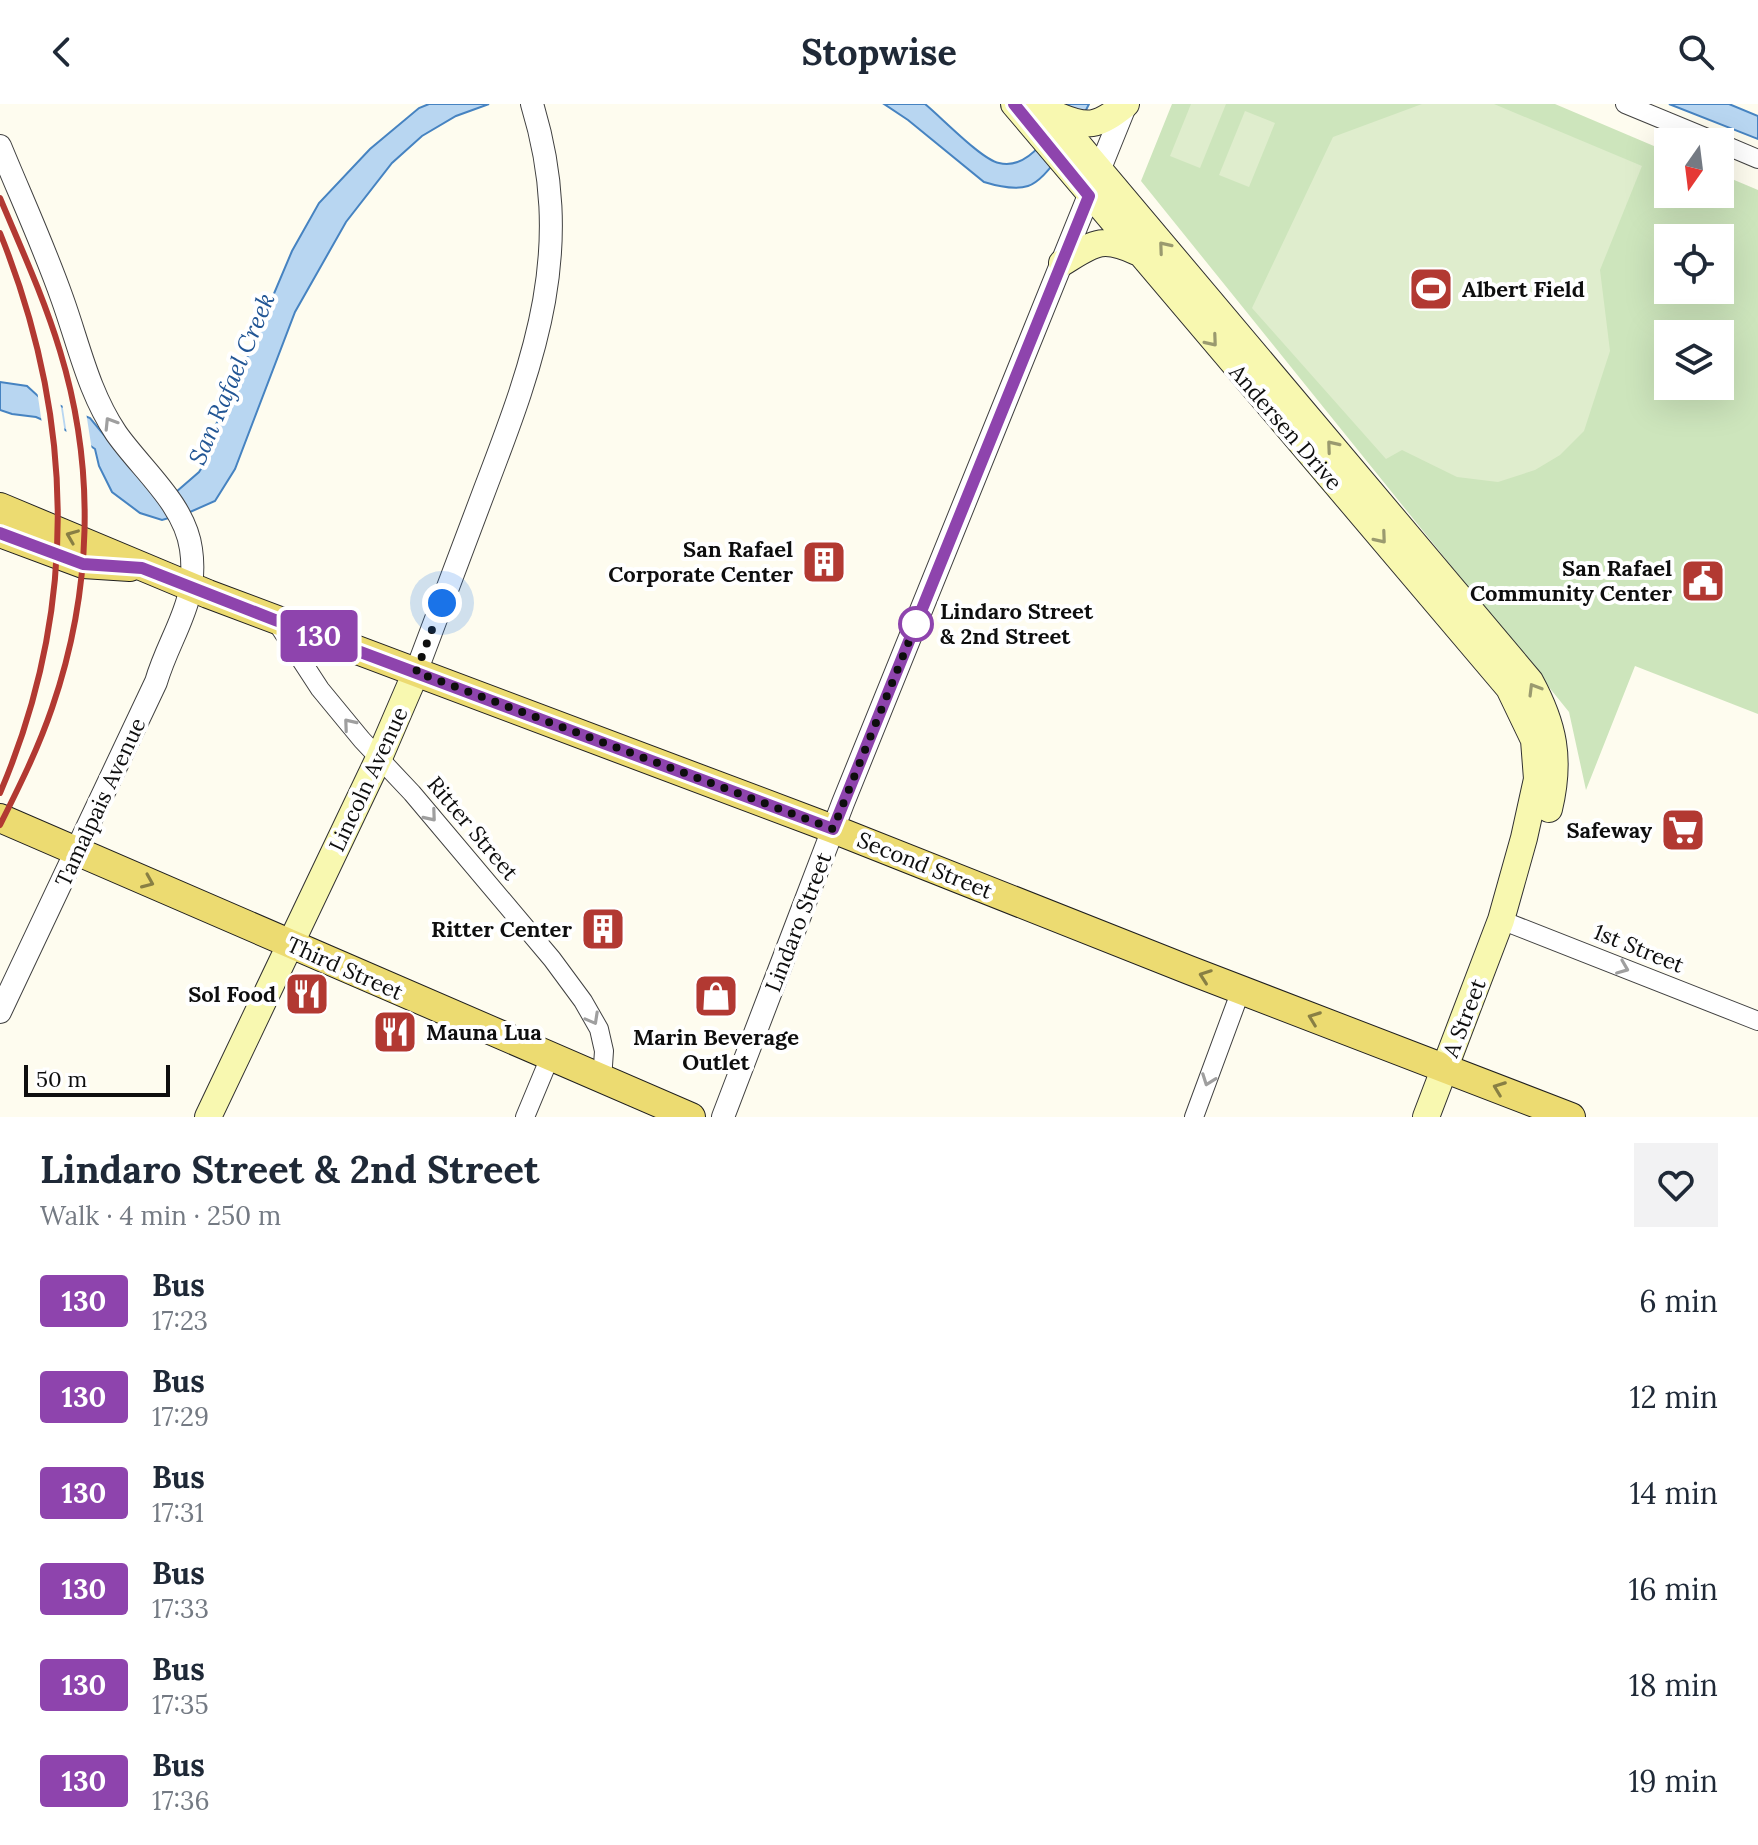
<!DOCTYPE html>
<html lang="en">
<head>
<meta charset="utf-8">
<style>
	body { margin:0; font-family:Lora,serif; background:#f2f2f3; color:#1f2937; height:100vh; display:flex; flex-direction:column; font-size:30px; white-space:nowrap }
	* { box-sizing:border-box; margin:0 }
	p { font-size:26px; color:#747a83 }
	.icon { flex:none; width:44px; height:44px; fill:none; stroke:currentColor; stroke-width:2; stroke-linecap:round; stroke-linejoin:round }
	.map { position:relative; height:1013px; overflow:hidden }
	.panel { display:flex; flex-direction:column; background:#fff; flex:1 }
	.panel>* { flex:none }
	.badge { padding:0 16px; border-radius:6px; font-size:28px; line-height:52px }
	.needle { width:52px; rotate:194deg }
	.controls { position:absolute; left:1654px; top:24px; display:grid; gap:16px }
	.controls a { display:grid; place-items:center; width:80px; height:80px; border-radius:0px; background:#fff; box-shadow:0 8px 32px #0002; font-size:40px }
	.scale { position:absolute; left:24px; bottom:20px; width:146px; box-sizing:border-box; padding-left:8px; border:4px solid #0e0e0e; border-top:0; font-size:22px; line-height:28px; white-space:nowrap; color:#0e0e0e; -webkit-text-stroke:6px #fff; paint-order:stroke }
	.you { position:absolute; width:40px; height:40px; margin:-20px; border:6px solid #fff; border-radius:50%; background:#1a73e8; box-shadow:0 0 0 12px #1a73e833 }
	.map>.badge { position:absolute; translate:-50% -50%; box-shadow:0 0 0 4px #fff }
	.round { display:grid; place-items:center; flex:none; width:84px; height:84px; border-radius:0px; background:#f2f2f3 }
	.head { display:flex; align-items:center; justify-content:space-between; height:136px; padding:0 40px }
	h1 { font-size:38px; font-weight:800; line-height:60px }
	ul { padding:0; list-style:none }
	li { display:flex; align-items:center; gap:24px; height:96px; padding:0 40px }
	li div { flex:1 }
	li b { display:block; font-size:30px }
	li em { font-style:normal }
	li .badge { min-width:88px; font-weight:700; text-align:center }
	header { display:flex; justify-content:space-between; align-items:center; height:104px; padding:0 40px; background:#fff; font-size:36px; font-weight:800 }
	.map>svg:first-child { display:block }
	.green { fill:#cde5bc; fill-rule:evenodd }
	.pitch { fill:#dfedcd }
	.water { fill:#b8d6f1; stroke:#4683c1; stroke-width:2 }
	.pier { fill:#fefcef }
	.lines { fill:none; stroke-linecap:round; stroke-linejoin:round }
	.minor-casing { stroke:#414141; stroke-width:20 }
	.tertiary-casing { stroke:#414141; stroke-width:24 }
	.secondary-casing { stroke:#303030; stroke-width:28 }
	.primary-casing { stroke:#1f1f1f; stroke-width:30 }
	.minor { stroke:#fff; stroke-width:18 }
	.tertiary { stroke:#fff; stroke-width:22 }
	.secondary { stroke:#f8f8b0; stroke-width:26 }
	.primary { stroke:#ecdb71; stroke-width:28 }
	.rail { stroke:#b23932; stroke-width:6 }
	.oneway { stroke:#9a9a6f }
	.oneway2 { stroke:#9f9f9f }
	.oneway3 { stroke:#887f44 }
	.line-casing { stroke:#fff; stroke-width:18 }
	.line { stroke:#8e44ad; stroke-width:12 }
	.walk { stroke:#0e0e0e; stroke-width:8; stroke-dasharray:0 14.4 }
	.stop-dot { fill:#fff; stroke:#8e44ad; stroke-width:4 }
	.labels { text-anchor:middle; stroke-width:8; stroke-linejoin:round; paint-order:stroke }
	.poi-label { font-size:22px; font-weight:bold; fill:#0e0e0e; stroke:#fff; text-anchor:end }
	.street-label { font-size:22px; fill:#0e0e0e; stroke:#fff }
	.stop-label { font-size:22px; font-weight:bold; fill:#0e0e0e; stroke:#fff; text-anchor:start }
	.water-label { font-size:24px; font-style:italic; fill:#225695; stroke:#fff }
</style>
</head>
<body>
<header><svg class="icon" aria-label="back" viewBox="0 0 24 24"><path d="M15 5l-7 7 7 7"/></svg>Stopwise<svg class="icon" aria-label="search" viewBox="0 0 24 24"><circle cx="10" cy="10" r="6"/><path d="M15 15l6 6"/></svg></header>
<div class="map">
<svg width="1758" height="1013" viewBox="0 0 1758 1013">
	<rect width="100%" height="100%" fill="#fefcef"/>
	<path class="green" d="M1172,0H1555L1668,48V90H1720V70L1758,86V610L1635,562L1586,686L1569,608L1141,77ZM1668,134H1720V186H1668ZM1668,230H1720V282H1668Z"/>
	<path class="pitch" d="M1191,0H1226L1200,64L1170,52Z
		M1422,0H1494L1642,62L1600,166L1610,247L1584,327L1560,351L1535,366L1498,378L1457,373L1402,346L1386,355L1252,204L1333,33Z
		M1245,7L1275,19L1249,83L1219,71Z"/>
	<path class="water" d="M429,0H489L456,12L422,32L392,59L346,118L295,208L235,365L215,397L190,408L162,416L140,409L112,388L99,362L95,345L72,329L36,313L12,310L0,306V278L27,282L39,293L90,314L151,388H176L199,368L209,352L211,330L232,289L292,147L319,99L370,45L419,4Z
		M884,0H925C941,13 982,56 999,59C1031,67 1055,23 1065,0H1089C1079,21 1050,75 1028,82C1016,86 997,82 984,78L908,16Z
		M1669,0H1729L1758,12V35Z"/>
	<path class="pier" d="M37,286L60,297L65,330L42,320Z
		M62,298L86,308L93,353L91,348L67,331Z"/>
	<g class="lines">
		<g class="minor-casing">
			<path id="minor" d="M1625,0L1717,38
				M1720,39L1758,55
				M275,516L320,585L362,636L412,689L552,855L583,897L599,925L604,947L602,976
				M1501,816L1758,917
				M525,1013L550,953
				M1194,1013L1241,886"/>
		</g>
		<g class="tertiary-casing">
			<path id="tertiary" d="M0,42C21,93 44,143 62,194C79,241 88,287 116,329C141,365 185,400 191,445C199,499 170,530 156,578L0,908
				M416,568C439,507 462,446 485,385C536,252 576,144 532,0
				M723,1013L843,699L1126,0"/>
		</g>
		<g class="secondary-casing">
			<path id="secondary" d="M1014,0L1509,584L1534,636L1537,675L1524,734L1501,816L1426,1013
				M1044,0L1530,577C1554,621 1561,655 1549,705
				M1054,10C1088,25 1097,23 1126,0
				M1062,159C1093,140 1101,131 1137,148
				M208,1013L379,654L416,568"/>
		</g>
		<g class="primary-casing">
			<path id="primary" d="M0,403L208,490L833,725L1189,866L1571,1013
				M0,429L83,460L130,463
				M0,714L691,1013"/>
		</g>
		<use href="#minor" class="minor"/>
		<use href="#tertiary" class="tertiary"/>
		<use href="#secondary" class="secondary"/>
		<use href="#primary" class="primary"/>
		<path class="rail" d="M0,94C21,144 44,194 60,247C96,365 92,488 52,604C38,645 19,683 0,721
			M0,129C75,315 79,504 0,689"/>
	</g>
	<defs><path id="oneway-chevron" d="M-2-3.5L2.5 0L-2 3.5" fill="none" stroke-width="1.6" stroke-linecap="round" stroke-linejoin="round" transform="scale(2)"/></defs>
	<g class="oneway">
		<use href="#oneway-chevron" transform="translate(1164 143) rotate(-130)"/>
		<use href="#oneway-chevron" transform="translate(1212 237) rotate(50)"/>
		<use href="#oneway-chevron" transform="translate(1332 342) rotate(-130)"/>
		<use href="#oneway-chevron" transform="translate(1381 434) rotate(50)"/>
		<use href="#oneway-chevron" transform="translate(1534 585) rotate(-121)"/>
	</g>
	<g class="oneway2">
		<use href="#oneway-chevron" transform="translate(110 319) rotate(-122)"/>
		<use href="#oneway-chevron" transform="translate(349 620) rotate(-130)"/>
		<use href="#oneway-chevron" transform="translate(431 712) rotate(50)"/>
		<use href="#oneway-chevron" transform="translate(1623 864) rotate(22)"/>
		<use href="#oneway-chevron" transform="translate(593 915) rotate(61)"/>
		<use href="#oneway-chevron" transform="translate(1208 976) rotate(110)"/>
	</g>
	<g class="oneway3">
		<use href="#oneway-chevron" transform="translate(72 432) rotate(-158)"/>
		<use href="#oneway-chevron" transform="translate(148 778) rotate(23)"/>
		<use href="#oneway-chevron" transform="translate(1205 872) rotate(-160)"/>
		<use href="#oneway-chevron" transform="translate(1314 914) rotate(-159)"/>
		<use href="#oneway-chevron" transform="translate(1499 984) rotate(-159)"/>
	</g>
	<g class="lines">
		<g class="line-casing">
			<path id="line" d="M0,429L83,460L142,464L275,516L833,725L1089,92L1014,0"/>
		</g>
		<use href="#line" class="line"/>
		<path class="walk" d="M442,499L416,568L833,725L916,520"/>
	</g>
	<defs>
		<g id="stadium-square" transform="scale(2.3)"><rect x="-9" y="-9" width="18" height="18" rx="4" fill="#b23932" stroke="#fff"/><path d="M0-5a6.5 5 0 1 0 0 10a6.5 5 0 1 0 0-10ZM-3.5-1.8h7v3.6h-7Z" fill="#fff"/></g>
		<g id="building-square" transform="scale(2.3)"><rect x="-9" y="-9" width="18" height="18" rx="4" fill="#b23932" stroke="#fff"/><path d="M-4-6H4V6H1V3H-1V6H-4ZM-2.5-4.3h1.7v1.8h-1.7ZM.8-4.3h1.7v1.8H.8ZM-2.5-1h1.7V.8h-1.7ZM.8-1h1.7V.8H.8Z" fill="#fff"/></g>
		<g id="civic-square" transform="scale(2.3)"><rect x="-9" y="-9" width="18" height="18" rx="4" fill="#b23932" stroke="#fff"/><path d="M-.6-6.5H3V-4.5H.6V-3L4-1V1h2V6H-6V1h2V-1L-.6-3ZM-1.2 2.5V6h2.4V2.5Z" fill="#fff"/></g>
		<g id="supermarket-square" transform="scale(2.3)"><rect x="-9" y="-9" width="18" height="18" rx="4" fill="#b23932" stroke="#fff"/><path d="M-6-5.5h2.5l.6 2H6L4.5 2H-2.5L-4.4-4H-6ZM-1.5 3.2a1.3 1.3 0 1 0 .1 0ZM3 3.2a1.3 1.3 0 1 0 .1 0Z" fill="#fff"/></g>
		<g id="restaurant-square" transform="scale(2.3)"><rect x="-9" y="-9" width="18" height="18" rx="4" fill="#b23932" stroke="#fff"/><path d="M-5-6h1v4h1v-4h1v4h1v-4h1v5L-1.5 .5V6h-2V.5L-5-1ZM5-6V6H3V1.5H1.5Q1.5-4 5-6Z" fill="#fff"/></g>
		<g id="shop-square" transform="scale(2.3)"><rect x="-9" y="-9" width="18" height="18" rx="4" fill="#b23932" stroke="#fff"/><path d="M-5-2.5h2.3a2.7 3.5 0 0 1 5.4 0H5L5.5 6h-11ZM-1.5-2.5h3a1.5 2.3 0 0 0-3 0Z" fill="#fff"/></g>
	</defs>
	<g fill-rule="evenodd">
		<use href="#stadium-square" x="1431" y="185"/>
		<use href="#building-square" x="824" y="458"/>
		<use href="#civic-square" x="1703" y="477"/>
		<use href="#supermarket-square" x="1683" y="726"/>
		<use href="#building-square" x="603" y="825"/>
		<use href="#restaurant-square" x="307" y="890"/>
		<use href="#shop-square" x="716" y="892"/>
		<use href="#restaurant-square" x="395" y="928"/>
	</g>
	<circle class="stop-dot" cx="916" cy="520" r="16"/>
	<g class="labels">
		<g class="poi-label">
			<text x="1462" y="193" text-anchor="start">Albert Field</text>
			<text x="793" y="453">San Rafael<tspan x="793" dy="25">Corporate Center</tspan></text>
			<text x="1672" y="472">San Rafael<tspan x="1672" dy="25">Community Center</tspan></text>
			<text x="1652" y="734">Safeway</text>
			<text x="572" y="833">Ritter Center</text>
			<text x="276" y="898">Sol Food</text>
			<text x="426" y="936" text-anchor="start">Mauna Lua</text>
			<text x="716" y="941" text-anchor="middle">Marin Beverage<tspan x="716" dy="25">Outlet</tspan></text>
		</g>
		<g class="street-label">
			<text transform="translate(1286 323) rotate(49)" y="8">Andersen Drive</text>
			<text transform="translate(368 675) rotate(-65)" y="8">Lincoln Avenue</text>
			<text transform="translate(100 698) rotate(-65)" y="8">Tamalpais Avenue</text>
			<text transform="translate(473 724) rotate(50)" y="8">Ritter Street</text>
			<text transform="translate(925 761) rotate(22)" y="8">Second Street</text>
			<text transform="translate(798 818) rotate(-69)" y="8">Lindaro Street</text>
			<text transform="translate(1639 844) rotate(22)" y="8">1st Street</text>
			<text transform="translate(345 864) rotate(24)" y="8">Third Street</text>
			<text transform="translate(1464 914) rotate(-69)" y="8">A Street</text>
		</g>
		<g class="stop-label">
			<text x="940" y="515">Lindaro Street<tspan x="940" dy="25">&amp; 2nd Street</tspan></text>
		</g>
		<g class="water-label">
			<text transform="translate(232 275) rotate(-67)" y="8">San Rafael Creek</text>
		</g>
	</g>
</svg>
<div class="controls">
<a><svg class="needle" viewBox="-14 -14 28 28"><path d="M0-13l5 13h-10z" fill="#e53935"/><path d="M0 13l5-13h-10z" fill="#747a83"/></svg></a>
<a><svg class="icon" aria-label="locate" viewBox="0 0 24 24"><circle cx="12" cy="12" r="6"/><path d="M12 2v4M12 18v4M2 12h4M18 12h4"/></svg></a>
<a><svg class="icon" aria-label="layers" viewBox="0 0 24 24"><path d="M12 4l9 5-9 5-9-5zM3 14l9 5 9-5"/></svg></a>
</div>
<div class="scale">50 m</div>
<div class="you" style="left:442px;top:499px"></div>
<b class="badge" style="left:319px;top:532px;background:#8e44ad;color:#fff">130</b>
</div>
<section class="panel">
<div class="head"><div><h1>Lindaro Street &amp; 2nd Street</h1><p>Walk · 4 min · 250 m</p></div><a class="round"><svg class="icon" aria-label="heart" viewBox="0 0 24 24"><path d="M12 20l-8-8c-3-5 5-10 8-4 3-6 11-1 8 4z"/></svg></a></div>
<ul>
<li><span class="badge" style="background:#8e44ad;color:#fff">130</span><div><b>Bus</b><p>17:23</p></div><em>6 min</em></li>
<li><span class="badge" style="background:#8e44ad;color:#fff">130</span><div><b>Bus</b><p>17:29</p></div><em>12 min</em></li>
<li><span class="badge" style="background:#8e44ad;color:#fff">130</span><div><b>Bus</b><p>17:31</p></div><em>14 min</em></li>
<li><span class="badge" style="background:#8e44ad;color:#fff">130</span><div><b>Bus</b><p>17:33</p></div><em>16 min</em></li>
<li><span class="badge" style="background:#8e44ad;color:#fff">130</span><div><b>Bus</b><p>17:35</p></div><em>18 min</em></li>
<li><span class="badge" style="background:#8e44ad;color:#fff">130</span><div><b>Bus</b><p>17:36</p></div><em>19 min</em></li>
</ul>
</section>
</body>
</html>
